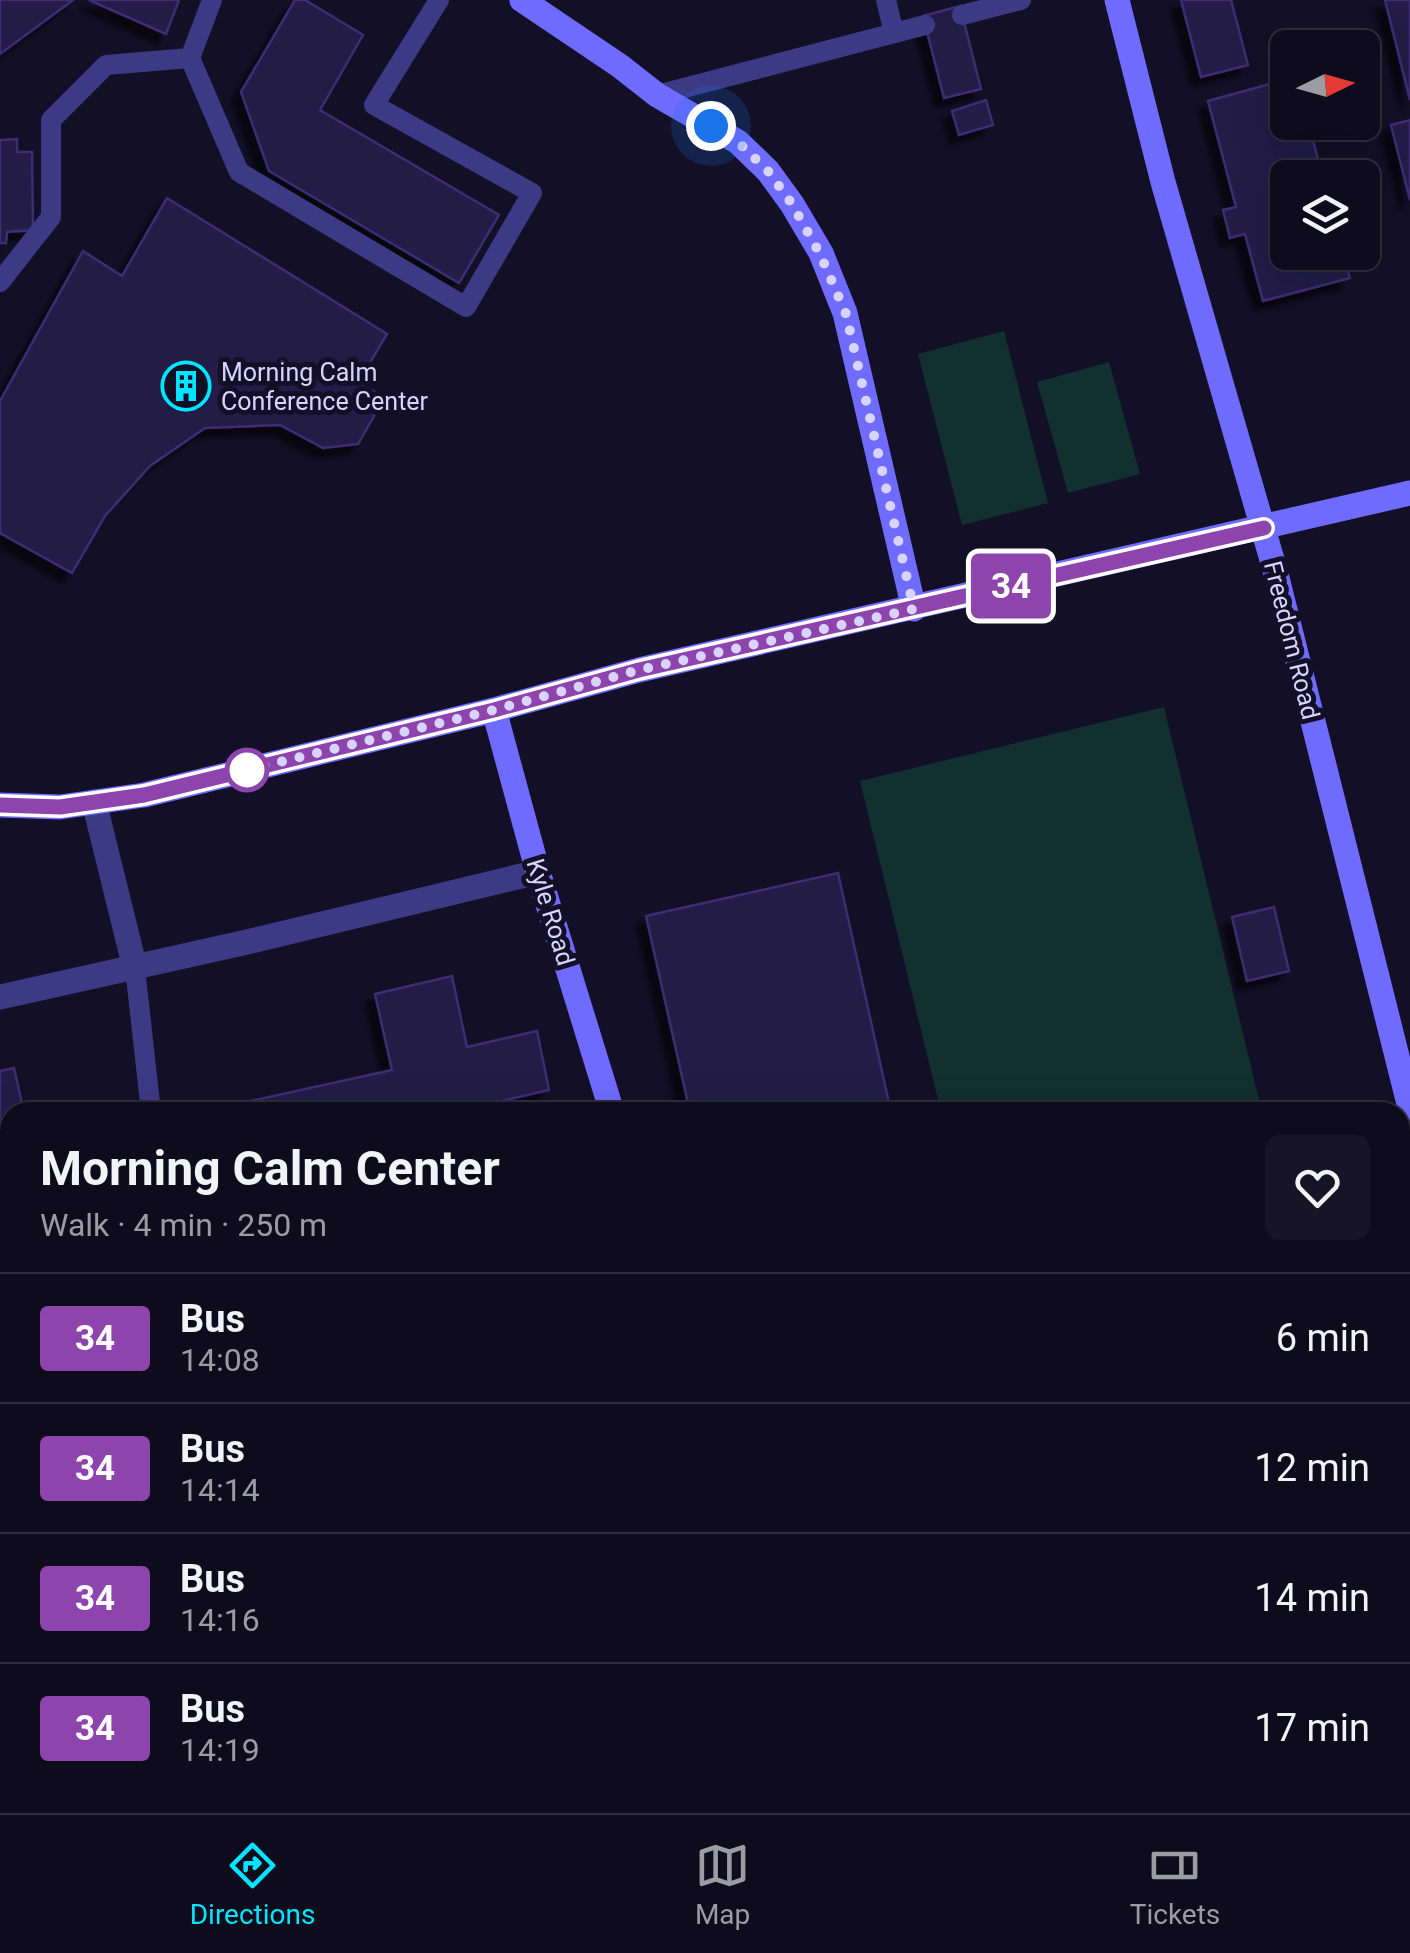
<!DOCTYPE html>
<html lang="en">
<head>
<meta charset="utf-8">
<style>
	body { margin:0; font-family:Roboto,sans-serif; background:#171425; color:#f1f3f6; height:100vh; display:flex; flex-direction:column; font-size:38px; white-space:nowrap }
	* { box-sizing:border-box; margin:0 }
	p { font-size:32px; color:#9b9ba3 }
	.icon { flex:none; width:55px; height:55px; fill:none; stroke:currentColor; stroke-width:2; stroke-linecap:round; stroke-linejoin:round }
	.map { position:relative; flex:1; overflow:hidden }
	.panel { position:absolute; left:0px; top:1102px; width:1410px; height:712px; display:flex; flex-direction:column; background:#0e0b1c; border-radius:30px 30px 0 0; box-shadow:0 10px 40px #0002,0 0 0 2px #2e2b3b }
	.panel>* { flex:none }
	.badge { padding:0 20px; border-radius:8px; font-size:35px; line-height:65px }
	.needle { width:65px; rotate:85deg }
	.buttons { position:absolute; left:1270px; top:30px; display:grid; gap:20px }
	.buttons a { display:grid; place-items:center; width:110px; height:110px; border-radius:15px; background:#0e0b1c; box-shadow:0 10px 40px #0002,0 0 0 2px #2e2b3b; font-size:50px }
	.you { position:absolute; width:50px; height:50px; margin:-25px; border:8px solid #fff; border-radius:50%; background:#1a73e8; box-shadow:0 0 0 15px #1a73e833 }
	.map>.badge { position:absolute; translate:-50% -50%; box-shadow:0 0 0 5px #fff }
	.round { display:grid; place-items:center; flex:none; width:105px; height:105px; border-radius:15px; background:#171425 }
	.overview { display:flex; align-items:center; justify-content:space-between; height:170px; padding:0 40px }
	h1 { font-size:48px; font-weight:700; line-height:75px }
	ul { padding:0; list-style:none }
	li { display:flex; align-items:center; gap:30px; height:130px; padding:0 40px; border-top:2px solid #2e2b3b }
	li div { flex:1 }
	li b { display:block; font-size:38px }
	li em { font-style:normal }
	li .badge { min-width:110px; font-weight:700; text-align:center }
	.menu { display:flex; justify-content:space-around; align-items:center; height:140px; border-top:2px solid #2e2b3b; background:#0e0b1c; font-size:28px; color:#9b9ba3 }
	.menu a { display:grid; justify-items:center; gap:5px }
	.menu .selected { color:#00e5ff }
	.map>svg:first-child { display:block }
	.green { fill:#12302f }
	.building { fill:#241b47; stroke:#3b2d73; stroke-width:2.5; filter:url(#shadow) }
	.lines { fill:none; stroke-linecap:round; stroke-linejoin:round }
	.lane { stroke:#3d3a85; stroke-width:20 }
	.street { stroke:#3d3a85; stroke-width:25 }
	.secondary { stroke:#6f6bff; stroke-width:25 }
	.line-casing { stroke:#fff; stroke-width:22 }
	.line { stroke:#8e44ad; stroke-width:15 }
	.walk { stroke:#d9d4ff; stroke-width:10; stroke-dasharray:0 18 }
	.stop-dot { fill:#fff; stroke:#8e44ad; stroke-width:5 }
	.labels { text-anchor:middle; stroke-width:10; stroke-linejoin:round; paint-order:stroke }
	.poi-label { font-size:25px; fill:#d9d4ff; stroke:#130f26; text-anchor:start }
	.street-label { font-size:25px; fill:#d9d4ff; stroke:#130f26 }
</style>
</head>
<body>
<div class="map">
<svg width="1410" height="1813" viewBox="0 0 1410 1813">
	<defs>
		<filter id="shadow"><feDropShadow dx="-9" dy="9" stdDeviation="2.5" flood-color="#0009"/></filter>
	</defs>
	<rect width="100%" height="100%" fill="#130f26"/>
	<path class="green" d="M1004,331L1048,503L962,525L918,354Z
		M1109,362L1140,474L1068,493L1037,382Z
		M1164,707L1262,1112H941L860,781Z
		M10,1654V1805H113L114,1813H0V1655Z"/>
	<path class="building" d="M0,0H73L0,54Z
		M89,0H179L166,34Z
		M295,0H305L363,35L320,110L499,215L459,283L269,171L241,92Z
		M1181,0H1231L1248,65L1201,77Z
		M1385,0H1410V100Z
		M960,6L981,89L944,98L923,16Z
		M1288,79V122H1308L1323,178H1288V252H1343L1350,278L1263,301L1245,234L1230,238L1223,210L1236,207L1208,101Z
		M986,100L993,125L959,135L952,111Z
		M1410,120V200L1391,125Z
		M17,139V152H32L33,230L7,232L6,243H0V140Z
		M167,198L387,334L358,383L385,397L358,444L323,448L280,425L205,428L150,466L105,516L72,573L0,533V401L83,251L122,276Z
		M838,873L891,1112H690L646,916Z
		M1274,907L1289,971L1247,981L1232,917Z
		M452,976L467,1047L537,1031L549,1090L480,1106L481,1112H248L246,1102L392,1070L375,994Z
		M14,1068L24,1112H10V1163L0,1165V1071Z
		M10,1281V1420L0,1421V1282Z
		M1410,1608V1718L1400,1720V1610Z
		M282,1805H380V1813H283Z
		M551,1805H632V1813H551Z
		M1232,1805H1314L1316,1813H1234Z"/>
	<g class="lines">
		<path class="lane" d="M886,0L894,33
			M962,15L1021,0
			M190,58L212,0
			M657,95L925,25
			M0,282L51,217V120L106,65L190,58L239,172L466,307L532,193L374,105L439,0
			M135,968L151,1112
			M0,1450L10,1449
			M1400,1552H1410
			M1400,1771L1410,1767
			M230,1805L231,1813
			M529,1805L530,1813
			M943,1805L958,1810L957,1813
			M1371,1805L1374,1813"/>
		<path class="street" d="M94,802L135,968
			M0,997L247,942L538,872"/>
		<path class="secondary" d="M522,0L620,66L657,95L738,142L768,171L792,204L821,253L845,313L914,609
			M1117,0L1163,182L1275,570L1410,1108
			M494,710L538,872L612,1112
			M0,805L60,807L144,795L494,710L639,670L1410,493
			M1400,1303L1410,1302
			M709,1813L710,1805"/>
	</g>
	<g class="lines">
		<g class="line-casing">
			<path id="line" d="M0,805L60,807L144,795L494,710L639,670L1264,528"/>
		</g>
		<use href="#line" class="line"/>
		<path class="walk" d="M247,770L494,710L639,670L914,609L846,314L820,254L792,204L768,171L738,142L711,126"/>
	</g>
	<defs>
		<g id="building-ring" transform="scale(2.5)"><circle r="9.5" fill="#130f26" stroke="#00e5ff" stroke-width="1.5"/><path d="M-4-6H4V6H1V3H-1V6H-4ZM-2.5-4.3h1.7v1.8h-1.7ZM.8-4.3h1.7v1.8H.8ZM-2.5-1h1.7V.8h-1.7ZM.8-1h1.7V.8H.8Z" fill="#00e5ff"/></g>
	</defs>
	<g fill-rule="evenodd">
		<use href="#building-ring" x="186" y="386"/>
	</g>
	<circle class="stop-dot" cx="247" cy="770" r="20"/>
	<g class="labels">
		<g class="poi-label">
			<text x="221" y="381">Morning Calm<tspan x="221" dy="29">Conference Center</tspan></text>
		</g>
		<g class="street-label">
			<text transform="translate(1292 640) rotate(76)" y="9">Freedom Road</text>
			<text transform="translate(551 912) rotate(73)" y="9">Kyle Road</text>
		</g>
	</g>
</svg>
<div class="buttons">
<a><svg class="needle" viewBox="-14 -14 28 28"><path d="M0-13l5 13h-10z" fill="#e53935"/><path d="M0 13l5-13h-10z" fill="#9b9ba3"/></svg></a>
<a><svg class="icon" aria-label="layers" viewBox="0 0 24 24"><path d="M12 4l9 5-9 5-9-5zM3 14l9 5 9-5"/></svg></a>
</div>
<div class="you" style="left:711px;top:126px"></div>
<b class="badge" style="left:1011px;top:586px;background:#8e44ad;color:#fff">34</b>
<section class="panel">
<div class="overview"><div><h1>Morning Calm Center</h1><p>Walk · 4 min · 250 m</p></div><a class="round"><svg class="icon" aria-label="heart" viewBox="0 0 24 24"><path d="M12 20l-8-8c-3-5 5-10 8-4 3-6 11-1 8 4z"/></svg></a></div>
<ul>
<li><span class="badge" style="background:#8e44ad;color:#fff">34</span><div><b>Bus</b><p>14:08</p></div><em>6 min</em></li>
<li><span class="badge" style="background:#8e44ad;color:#fff">34</span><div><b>Bus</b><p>14:14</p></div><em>12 min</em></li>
<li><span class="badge" style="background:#8e44ad;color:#fff">34</span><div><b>Bus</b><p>14:16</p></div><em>14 min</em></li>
<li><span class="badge" style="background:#8e44ad;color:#fff">34</span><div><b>Bus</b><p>14:19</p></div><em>17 min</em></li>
</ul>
</section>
</div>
<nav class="menu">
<a class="selected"><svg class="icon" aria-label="directions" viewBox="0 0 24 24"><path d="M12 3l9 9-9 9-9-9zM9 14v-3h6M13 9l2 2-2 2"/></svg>Directions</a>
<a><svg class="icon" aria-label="map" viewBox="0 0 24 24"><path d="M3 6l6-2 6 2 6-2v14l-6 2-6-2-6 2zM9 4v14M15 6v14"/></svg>Map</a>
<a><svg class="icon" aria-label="tickets" viewBox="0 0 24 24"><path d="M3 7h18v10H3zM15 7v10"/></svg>Tickets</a>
</nav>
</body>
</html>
